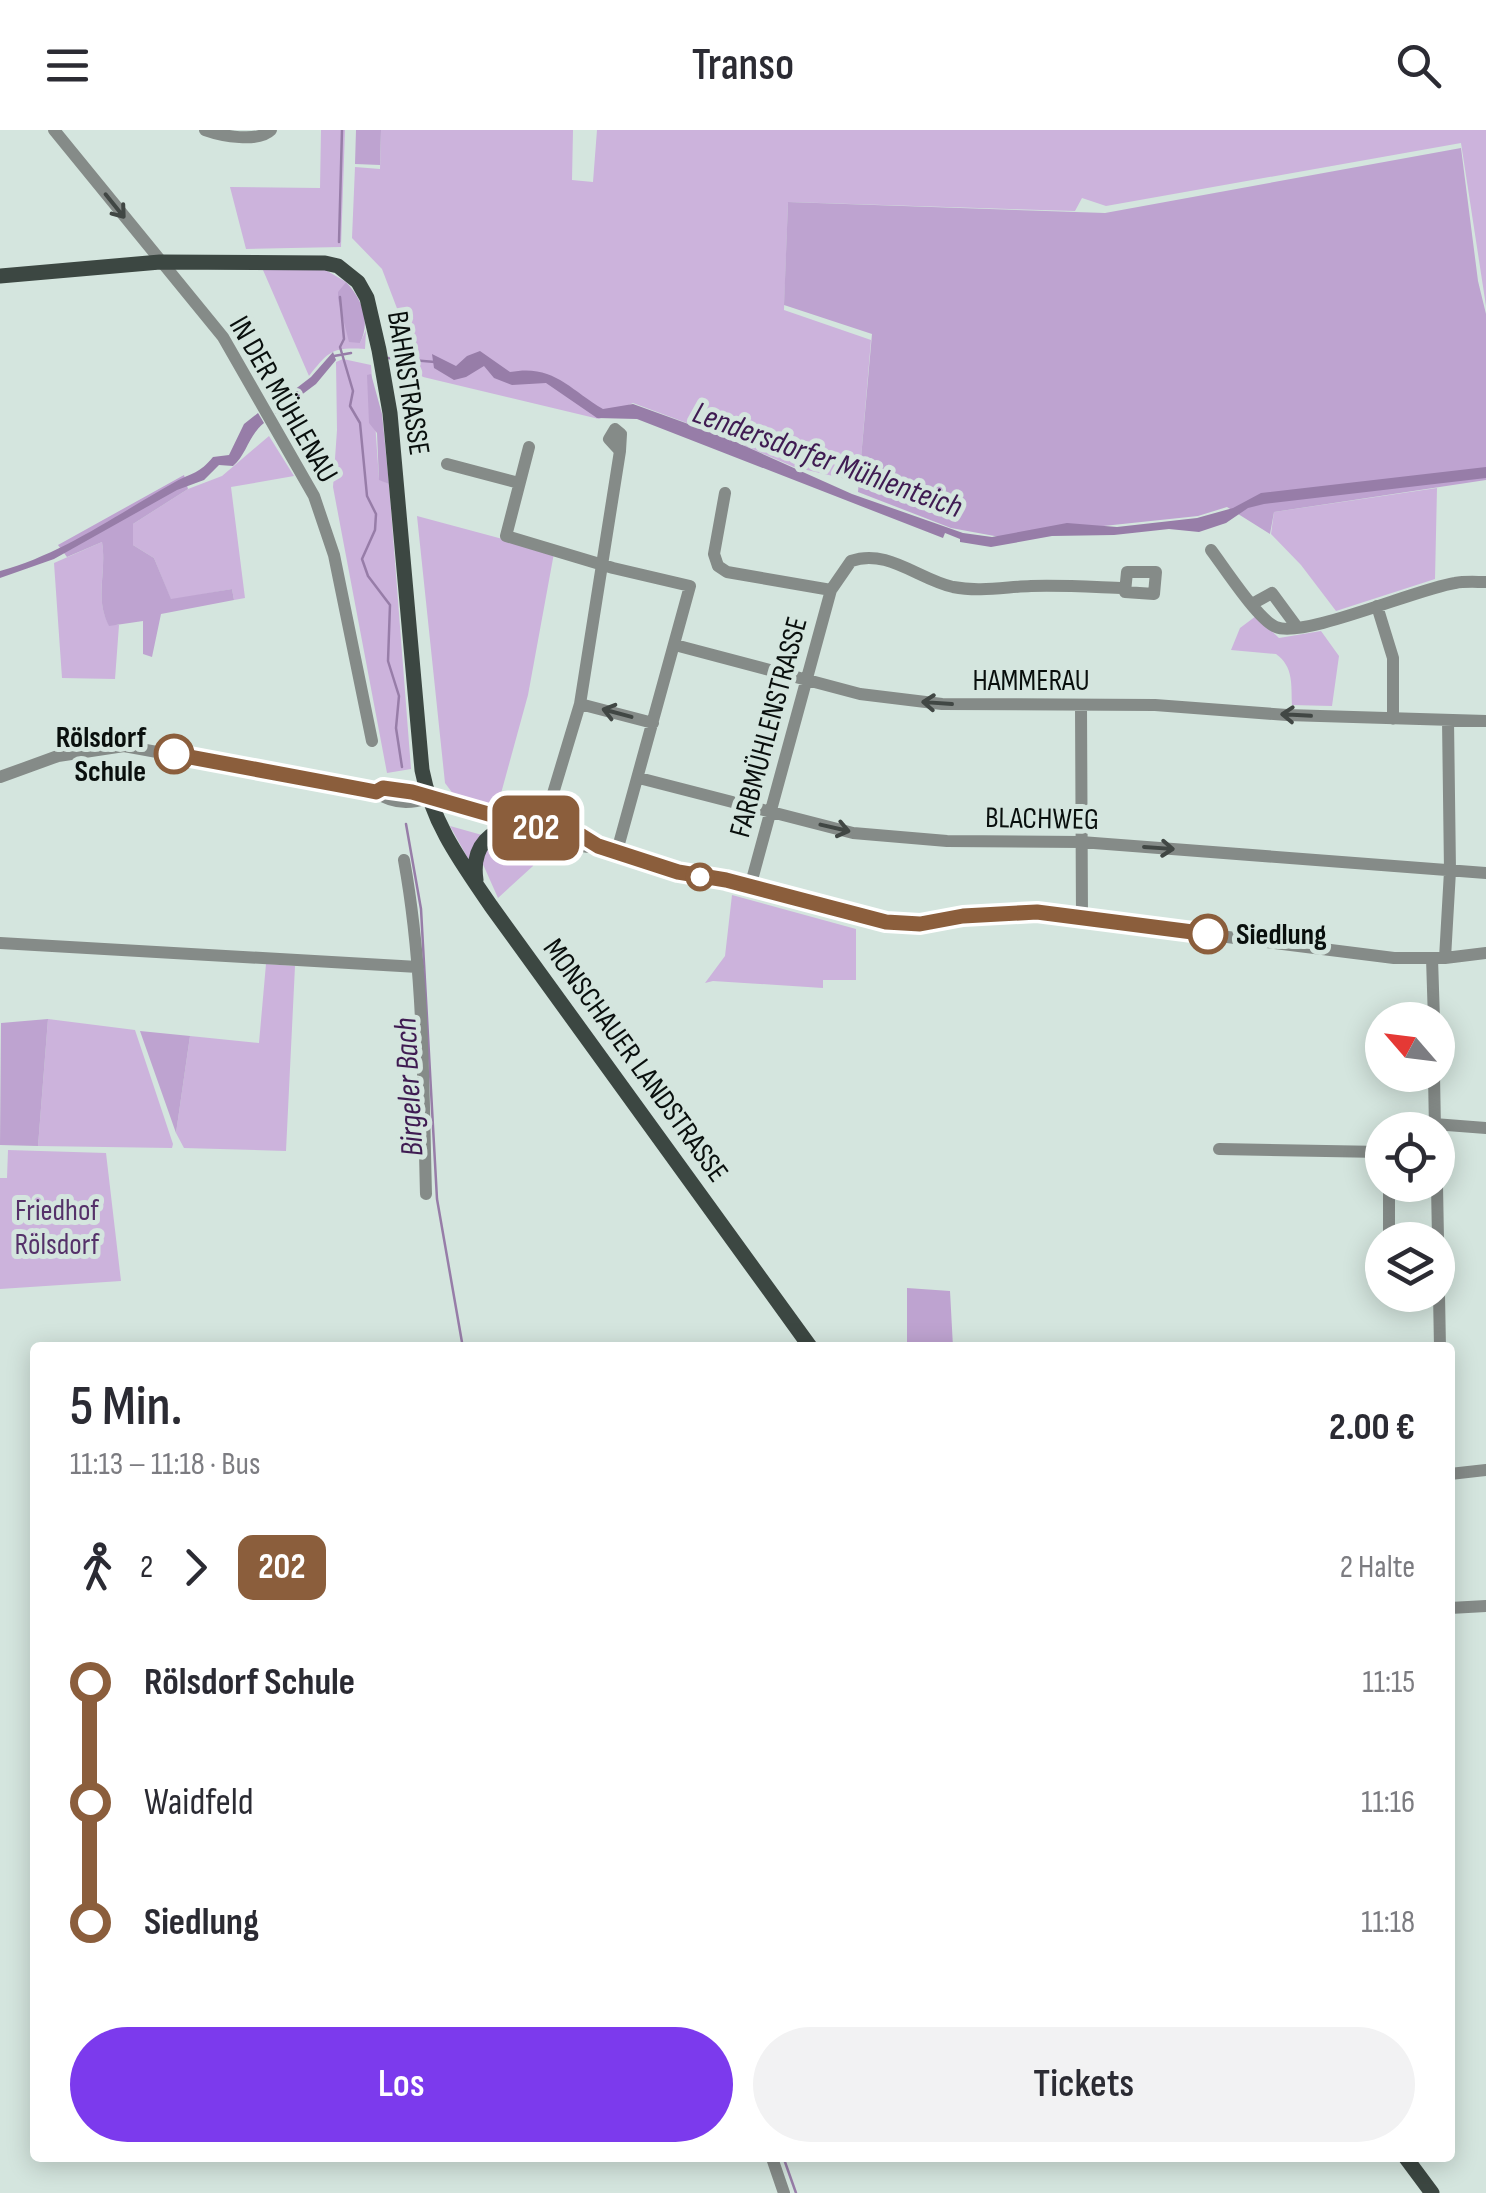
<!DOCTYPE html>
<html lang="de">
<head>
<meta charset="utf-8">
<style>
	body { margin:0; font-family:"Sofia Sans Condensed",sans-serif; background:#f2f2f3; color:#2b2b33; height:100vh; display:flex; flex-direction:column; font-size:38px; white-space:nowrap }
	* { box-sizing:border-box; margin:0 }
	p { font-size:32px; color:#7c7c81 }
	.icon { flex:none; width:55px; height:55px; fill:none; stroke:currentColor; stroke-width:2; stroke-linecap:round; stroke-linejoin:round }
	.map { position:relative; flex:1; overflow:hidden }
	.details { position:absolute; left:30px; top:1212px; width:1425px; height:820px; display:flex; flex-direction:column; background:#fff; border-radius:10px; box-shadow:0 5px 25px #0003 }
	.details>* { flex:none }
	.badge { padding:0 20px; border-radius:15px; font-size:35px; line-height:65px }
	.needle { width:65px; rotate:298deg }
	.fabs { position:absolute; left:1365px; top:872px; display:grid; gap:20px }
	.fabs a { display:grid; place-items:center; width:90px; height:90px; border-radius:50%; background:#fff; box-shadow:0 5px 25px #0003; font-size:50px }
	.map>.badge { position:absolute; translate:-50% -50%; box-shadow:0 0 0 5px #fff }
	.legs { display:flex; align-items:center; gap:15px; height:110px; padding:0 40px; font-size:32px }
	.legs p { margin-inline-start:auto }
	.summary { display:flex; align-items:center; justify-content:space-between; height:170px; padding:0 40px }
	h1 { font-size:55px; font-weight:600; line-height:75px }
	.button { display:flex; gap:20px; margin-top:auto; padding:20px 40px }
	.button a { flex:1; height:115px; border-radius:60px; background:#7c3aed; color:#fff; font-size:40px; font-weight:600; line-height:115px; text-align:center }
	.button a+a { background:#f2f2f3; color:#2b2b33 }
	ul { padding:0 40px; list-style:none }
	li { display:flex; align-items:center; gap:35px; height:120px; font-size:38px }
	li i { display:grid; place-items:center; width:15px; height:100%; margin:0 12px; background:currentColor }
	li i::after { content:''; width:25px; height:25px; margin:-12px; border:8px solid; border-radius:50%; background:#fff }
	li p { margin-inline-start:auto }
	li:first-child i { background:linear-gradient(#0000 50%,currentColor 0) }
	li:last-child i { background:linear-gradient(currentColor 50%,#0000 0) }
	header { display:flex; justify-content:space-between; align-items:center; height:130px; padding:0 40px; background:#fff; font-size:45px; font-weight:600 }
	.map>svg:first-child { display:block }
	.green { fill:#ccb3dc }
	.forest { fill:#bea3d0 }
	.water { fill:#977da8 }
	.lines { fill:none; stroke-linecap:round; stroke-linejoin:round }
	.stream { stroke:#977da8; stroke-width:2.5 }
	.minor { stroke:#858b88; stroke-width:12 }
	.major { stroke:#3c4742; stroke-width:15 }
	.oneway { stroke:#414744 }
	.line-1-casing { stroke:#fff; stroke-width:22 }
	.line-1 { stroke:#8b5e3c; stroke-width:15 }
	.stop-1-dot { fill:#fff; stroke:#8b5e3c; stroke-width:5 }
	.labels { text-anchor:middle; stroke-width:10; stroke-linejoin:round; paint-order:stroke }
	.street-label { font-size:30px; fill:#090f0d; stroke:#d4e5de }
	.stop-label { font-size:30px; font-weight:bold; fill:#090f0d; stroke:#d4e5de; text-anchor:end }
	.park-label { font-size:30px; fill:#553169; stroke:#d4e5de }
	.water-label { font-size:32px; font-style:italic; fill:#3f1b52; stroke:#d4e5de }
</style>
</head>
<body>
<header><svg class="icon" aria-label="menu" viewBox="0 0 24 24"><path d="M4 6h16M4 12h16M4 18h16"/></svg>Transo<svg class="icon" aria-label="search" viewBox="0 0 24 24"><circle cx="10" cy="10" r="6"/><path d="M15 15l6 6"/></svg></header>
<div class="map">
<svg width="1486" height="2063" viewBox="0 0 1486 2063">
	<rect width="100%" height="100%" fill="#d4e5de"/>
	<path class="green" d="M321,0H345L341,117L246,119L230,57L320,58Z
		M381,0H573L572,50L593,52L597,0H1486V176L1461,13L1106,76L1082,68L1075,81L788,72L784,180L871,210L859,352L794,337L727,308L633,273L599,289L419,246L404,215L398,181L382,139L352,108L355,37L380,39Z
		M324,139L346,152C330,173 348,194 360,213L366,200L365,219C332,217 329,221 309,246L263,140Z
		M343,229L371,235L379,349L389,354L411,639L387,643L333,357L337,300L336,232Z
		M269,306L294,346L231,357L245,468L234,470L232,459L171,470L154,428L133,415V394L188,359L222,346Z
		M1437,358L1435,449L1336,481L1301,435L1271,404L1274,382Z
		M417,386L554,423L528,565L497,678L454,665L445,653Z
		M102,412C107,443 94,467 109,495H119L115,549L62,548L54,433Z
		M1256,486L1279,508L1321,501L1339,526L1332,576L1292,575C1291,555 1294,537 1276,524L1231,520L1240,498Z
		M450,696L482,705L471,734Z
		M508,705L537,712L533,736L498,768L482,732L490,712Z
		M732,765L856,799V850H823V858L713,851L705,853L725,826Z
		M266,834L295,836L286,1021L184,1018L176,1003L190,906L259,913Z
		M48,889L135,900L173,1014L172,1018L38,1016Z
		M8,1020L106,1023L121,1151L0,1159V1048H7Z"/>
	<path class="forest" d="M356,0H381L380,35L355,34Z
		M1461,18L1478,151L1486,184V350L1274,382L1270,404L1227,377L1198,386L1000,407L951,398L858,362L872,204L784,175L788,72L1105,83Z
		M346,152C362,169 371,191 360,213L349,212L338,169V162Z
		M371,244L382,284L389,354L379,350L377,303L369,293L367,245Z
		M184,345L188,359L133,394V415L154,428L171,469L232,459L234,470L161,484L152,527L143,524V491L109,496C94,467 107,444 102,412L67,427L58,415Z
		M48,889L38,1016L0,1015L1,893Z
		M140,901L190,906L176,1003Z
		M907,1158L950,1161L953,1217H907Z"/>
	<path class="water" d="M480,221L510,242C553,234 568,258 603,279L633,274L727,308L852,364L963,403L992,407L1067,393L1117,397L1197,388L1233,378L1261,363L1486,337V348L1264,374L1248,378L1226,393L1199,402L1169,399L1114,405L1052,406L991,417L960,412V409L945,403L943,408L637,289L597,288L546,253L512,255L494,248L484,236L466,247L454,250L434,238L432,224L456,236L467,226Z
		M333,222L336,230L316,254L276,284L272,277L311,247Z
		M258,283L264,293C248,306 247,324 233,336L219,335L204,350L177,360L54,429L0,448V441C63,424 119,383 175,352C193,342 199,344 213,327L229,325L244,294Z"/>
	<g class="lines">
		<path class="stream" d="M339,112L342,0
			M340,167L344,209L340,217L353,261L350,276L360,293L367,366L376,384L375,400L362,429L368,446L390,475L388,531L399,566L396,598L402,637
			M334,226L351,223
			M388,228L435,232
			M406,694L421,779L437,1069L463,1218
			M785,2032L796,2063"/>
		<path class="minor" d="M54,0L223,207L314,366L334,425L372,611
			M205,0C222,6 258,13 271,0
			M529,317L506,406L613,438L690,456L617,721
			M447,334L519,353
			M725,363L714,424L718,436L727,442L831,460
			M1211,420C1224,437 1258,490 1276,497C1303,509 1419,458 1455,453C1465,451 1476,452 1486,452
			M1127,442H1156L1154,464L1125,462Z
			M1252,474L1272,463L1297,497
			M1377,476L1393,528V589
			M675,515L860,564L942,574L1155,575L1287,585L1486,591
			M580,574L653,593
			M1081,576L1082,788
			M0,647L58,626L124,616L376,662C392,674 410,674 428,668
			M639,648L853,703L947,711L1081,712L1486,743
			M376,662L383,658L413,661L551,702C560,713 586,719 598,716L678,742L726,751L886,792L920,794L963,786
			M542,700L580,574L620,321L621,304L615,299L609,309L620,321
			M551,702L559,700L596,712
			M404,730C424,840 423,953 426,1064
			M750,757L831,460L851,431C887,418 918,449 953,457C979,462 1005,457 1031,456C1063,455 1094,457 1125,458
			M957,783L963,786L1037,783L1394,828H1445L1486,823
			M0,813L418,837
			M1432,828L1434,890
			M1445,828L1450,741L1448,590
			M1434,945L1435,1000
			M1434,994L1486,998
			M1219,1019L1382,1022
			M1437,1055L1440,1218
			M1389,1107V1055
			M1450,1344L1486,1340
			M1450,1478L1486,1476
			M772,2028L784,2063"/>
		<path class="major" d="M0,146L160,132L325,133L338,136L358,152L367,168L379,220L390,283L422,640C432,693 461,732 491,776L811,1218
			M476,750C471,716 490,698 523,694
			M1406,2028L1432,2063"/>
	</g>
	<defs><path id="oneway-shaft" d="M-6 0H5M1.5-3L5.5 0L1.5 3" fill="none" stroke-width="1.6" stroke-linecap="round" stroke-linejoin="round" transform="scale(2.5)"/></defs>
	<g class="oneway">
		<use href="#oneway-shaft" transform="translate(115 76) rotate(51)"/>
		<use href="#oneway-shaft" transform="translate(937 573) rotate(-176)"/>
		<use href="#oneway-shaft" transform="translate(617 583) rotate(-165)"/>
		<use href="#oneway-shaft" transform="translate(1296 585) rotate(-177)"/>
		<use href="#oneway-shaft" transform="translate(835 698) rotate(13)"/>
		<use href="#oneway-shaft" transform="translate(1159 718) rotate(4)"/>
	</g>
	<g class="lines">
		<g class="line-1-casing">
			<path id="line-1" d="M174,624L366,660L376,662L383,658L412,662L551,702L559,700L582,706L598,716L678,742L726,750L886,792L920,794L963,786L1037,782L1208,804"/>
		</g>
		<use href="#line-1" class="line-1"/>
	</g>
	<g class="stop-1-dot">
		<circle cx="174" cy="624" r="18"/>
		<circle cx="700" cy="747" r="12"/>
		<circle cx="1208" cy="804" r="18"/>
	</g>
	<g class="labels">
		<g class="street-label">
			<text transform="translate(409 253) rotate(81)" y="10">BAHNSTRASSE</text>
			<text transform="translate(284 269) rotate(60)" y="10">IN DER MÜHLENAU</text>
			<text x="1031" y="560">HAMMERAU</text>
			<text transform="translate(768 597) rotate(-75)" y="10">FARBMÜHLENSTRASSE</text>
			<text transform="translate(1042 688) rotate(1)" y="10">BLACHWEG</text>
			<text transform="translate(636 930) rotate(54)" y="10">MONSCHAUER LANDSTRASSE</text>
		</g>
		<g class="stop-label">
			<text x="146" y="617">Rölsdorf<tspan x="146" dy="34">Schule</tspan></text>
			<text x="1236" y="814" text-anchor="start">Siedlung</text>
		</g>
		<g class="park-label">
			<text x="57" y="1090">Friedhof<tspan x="57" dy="34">Rölsdorf</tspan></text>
		</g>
		<g class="water-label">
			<text transform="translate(828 329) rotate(20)" y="11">Lendersdorfer Mühlenteich</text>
			<text transform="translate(408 957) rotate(-93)" y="11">Birgeler Bach</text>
		</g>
	</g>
</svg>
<div class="fabs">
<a><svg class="needle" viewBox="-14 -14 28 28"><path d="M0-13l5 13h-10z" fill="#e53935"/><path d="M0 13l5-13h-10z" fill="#7c7c81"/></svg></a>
<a><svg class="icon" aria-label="locate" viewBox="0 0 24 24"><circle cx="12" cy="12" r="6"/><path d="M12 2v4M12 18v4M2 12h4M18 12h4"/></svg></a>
<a><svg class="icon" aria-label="layers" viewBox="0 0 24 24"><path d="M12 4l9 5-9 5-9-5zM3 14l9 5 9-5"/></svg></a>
</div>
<b class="badge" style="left:536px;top:698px;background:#8b5e3c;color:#fff">202</b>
<section class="details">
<div class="summary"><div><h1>5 Min.</h1><p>11:13 – 11:18 · Bus</p></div><b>2.00 €</b></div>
<div class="legs"><svg class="icon" aria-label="walk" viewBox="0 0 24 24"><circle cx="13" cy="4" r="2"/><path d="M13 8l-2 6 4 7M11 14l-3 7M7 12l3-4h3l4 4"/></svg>2<svg class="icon" aria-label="forward" viewBox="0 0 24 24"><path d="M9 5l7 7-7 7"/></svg><b class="badge" style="background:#8b5e3c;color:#fff">202</b><p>2 Halte</p></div>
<ul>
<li><i style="color:#8b5e3c"></i><b>Rölsdorf Schule</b><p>11:15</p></li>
<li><i style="color:#8b5e3c"></i><span>Waidfeld</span><p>11:16</p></li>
<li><i style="color:#8b5e3c"></i><b>Siedlung</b><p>11:18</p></li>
</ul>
<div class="button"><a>Los</a><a>Tickets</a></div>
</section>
</div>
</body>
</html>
